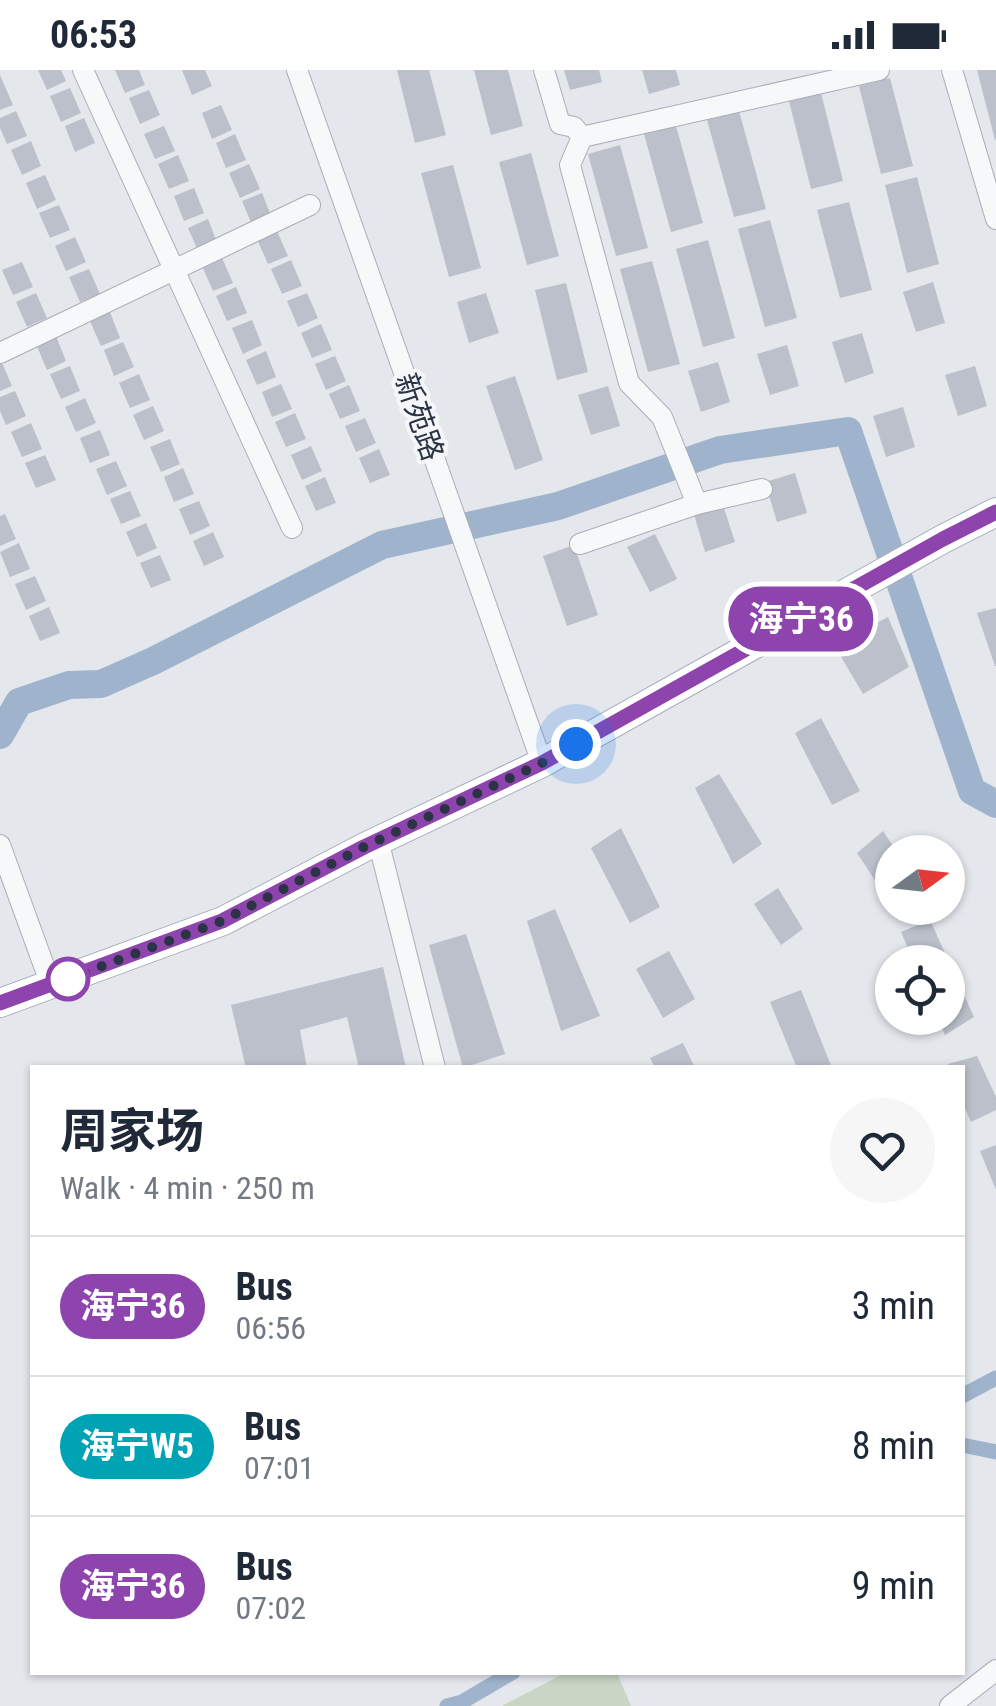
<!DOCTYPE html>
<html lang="en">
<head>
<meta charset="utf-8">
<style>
	body { margin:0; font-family:"Roboto Condensed","Noto Sans SC",sans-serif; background:#f6f6f7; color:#1f2937; height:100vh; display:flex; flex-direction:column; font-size:38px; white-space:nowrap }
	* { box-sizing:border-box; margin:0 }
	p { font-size:32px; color:#747a83 }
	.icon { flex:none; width:55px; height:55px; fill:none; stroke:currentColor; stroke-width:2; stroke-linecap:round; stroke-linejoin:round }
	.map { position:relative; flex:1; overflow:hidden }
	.drawer { position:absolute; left:30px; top:995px; width:935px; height:610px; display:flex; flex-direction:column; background:#fff; border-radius:0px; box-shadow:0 2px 8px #0004 }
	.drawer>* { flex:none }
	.badge { padding:0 20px; border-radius:32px; font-size:35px; line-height:65px }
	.needle { width:65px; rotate:75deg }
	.fabs { position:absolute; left:875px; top:765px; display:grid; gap:20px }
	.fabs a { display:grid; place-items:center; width:90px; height:90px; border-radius:50%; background:#fff; box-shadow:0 2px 8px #0004; font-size:50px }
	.you { position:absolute; width:50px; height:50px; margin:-25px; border:8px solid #fff; border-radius:50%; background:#1a73e8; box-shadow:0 0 0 15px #1a73e833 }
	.map>.badge { position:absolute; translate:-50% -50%; box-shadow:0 0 0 5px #fff }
	.round { display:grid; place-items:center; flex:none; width:105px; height:105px; border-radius:52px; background:#f6f6f7 }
	.overview { display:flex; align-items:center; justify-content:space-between; height:170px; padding:0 30px }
	h1 { font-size:48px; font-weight:700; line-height:75px }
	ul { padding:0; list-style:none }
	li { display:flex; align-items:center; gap:30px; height:140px; padding:0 30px; border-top:2px solid #e0e1e3 }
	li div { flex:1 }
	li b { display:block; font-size:38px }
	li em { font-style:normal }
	li .badge { min-width:110px; font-weight:700; text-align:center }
	.status { display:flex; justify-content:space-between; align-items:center; height:70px; padding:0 50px; background:#fff; direction:ltr }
	.status svg { height:28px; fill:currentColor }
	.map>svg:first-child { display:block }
	.green { fill:#c9d6c5 }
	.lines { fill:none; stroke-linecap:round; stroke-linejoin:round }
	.canal { stroke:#9fb4cc; stroke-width:15 }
	.river { stroke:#9fb4cc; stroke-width:28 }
	.building { fill:#bbc0ca }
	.minor-casing { stroke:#a9aeb7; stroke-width:22 }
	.major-casing { stroke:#a3abb8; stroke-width:30 }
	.minor { stroke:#f7f8fa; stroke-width:20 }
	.major { stroke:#fff; stroke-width:28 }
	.line-casing { stroke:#fff; stroke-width:22 }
	.line { stroke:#8e44ad; stroke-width:15 }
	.walk { stroke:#2b3445; stroke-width:10; stroke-dasharray:0 18 }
	.stop-dot { fill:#fff; stroke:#8e44ad; stroke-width:5 }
	.labels { text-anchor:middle; stroke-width:8; stroke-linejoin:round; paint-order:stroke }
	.street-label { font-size:30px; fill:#2b3445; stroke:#f4f6f9 }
</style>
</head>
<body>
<div class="status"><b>06:53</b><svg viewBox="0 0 49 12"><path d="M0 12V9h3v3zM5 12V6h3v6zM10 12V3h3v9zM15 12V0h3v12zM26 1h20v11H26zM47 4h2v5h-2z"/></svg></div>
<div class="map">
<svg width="996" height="1636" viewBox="0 0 996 1636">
	<rect width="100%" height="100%" fill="#e4e7ec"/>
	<path class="green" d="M565,1603H617L631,1636H502Z"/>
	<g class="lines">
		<path class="canal" d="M962,1326L996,1308
			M962,1375L996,1382
			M447,1636L462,1632L513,1602"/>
		<path class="river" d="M0,665L19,632L69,615L101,614L153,591L382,475L558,436L720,380L848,361L972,721L996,734"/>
	</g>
	<path class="building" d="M38,0H61L66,11L47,20Z
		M115,0H139L145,15L125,23Z
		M182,0H205L212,16L192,25Z
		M397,0H429L446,65L415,73Z
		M474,0H508L523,56L491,65Z
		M564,0H599L602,12L570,20Z
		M642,0H676L680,15L649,24Z
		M977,0H996V69L995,70Z
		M0,5L13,35L0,40Z
		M890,8L913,96L881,104L859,16Z
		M70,18L81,43L61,52L50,26Z
		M149,20L160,45L140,54L129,28Z
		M821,23L843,111L811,119L789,31Z
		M221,35L232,60L212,69L202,43Z
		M16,41L27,66L7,74L0,58V48Z
		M739,41L766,139L734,147L707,50Z
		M84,48L95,73L75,82L65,56Z
		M164,56L175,81L155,89L144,64Z
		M676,56L703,153L671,162L644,64Z
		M235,64L246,90L226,98L216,73Z
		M31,71L41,96L22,105L11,80Z
		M620,75L648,178L616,186L588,84Z
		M531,83L559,186L527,195L499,92Z
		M178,85L189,111L169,119L158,94Z
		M249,94L260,119L240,128L229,103Z
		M453,95L481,198L449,207L421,103Z
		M45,105L56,130L37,139L26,113Z
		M917,107L939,194L907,203L885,115Z
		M194,118L204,143L184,151L174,126Z
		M262,123L272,148L253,157L242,131Z
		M849,132L872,220L840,228L817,140Z
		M59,135L70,160L50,168L39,143Z
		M208,149L218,175L199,183L188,158Z
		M770,150L797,248L765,257L738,159Z
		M277,161L288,186L268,194L257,169Z
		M75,167L86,192L66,201L55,176Z
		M708,170L735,268L703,277L676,179Z
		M222,188L233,213L213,221L202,196Z
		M291,190L302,216L282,224L271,199Z
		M652,191L680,294L648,302L620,199Z
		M22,192L33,217L13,225L2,200Z
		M89,199L100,224L80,232L69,207Z
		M933,212L945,253L916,262L903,222Z
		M566,213L588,302L557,310L535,220Z
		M236,217L247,243L227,251L216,226Z
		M36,223L47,248L27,257L16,232Z
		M307,223L318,248L298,257L287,231Z
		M486,223L499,263L469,273L457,232Z
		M110,242L120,268L101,276L90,251Z
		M252,250L262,275L243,284L232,258Z
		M321,254L332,280L312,288L301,263Z
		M862,263L874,303L845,313L832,272Z
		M56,266L66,291L47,300L36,274Z
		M123,272L134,297L114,306L104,280Z
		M787,275L799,316L770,325L757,284Z
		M266,281L276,307L257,315L246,290Z
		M335,286L346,311L326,320L315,294Z
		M0,288L12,316L0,321Z
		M718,292L730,332L701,342L688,301Z
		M70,296L80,321L61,329L50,304Z
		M975,296L987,336L958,346L945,305Z
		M139,304L150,330L130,338L119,313Z
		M515,306L543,390L515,400L486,316Z
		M281,314L292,339L272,347L262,322Z
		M349,315L360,341L340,349L329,324Z
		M608,316L620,356L591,365L578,325Z
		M15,321L26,346L6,355L0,341V327Z
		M85,328L96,353L76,362L65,337Z
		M153,336L164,361L144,370L133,345Z
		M903,337L915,377L886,387L873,346Z
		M295,343L306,369L286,377L275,352Z
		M365,348L376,373L356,382L345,356Z
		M31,353L42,379L22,387L11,362Z
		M100,360L110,385L90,393L80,368Z
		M170,369L180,394L161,402L150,377Z
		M311,376L322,401L302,410L291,385Z
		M379,379L390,405L370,413L359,388Z
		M45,385L56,410L36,418L25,393Z
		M116,391L127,416L107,425L96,399Z
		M183,398L194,424L174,432L164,407Z
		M795,403L807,443L777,452L765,412Z
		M325,407L336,433L316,441L305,416Z
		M130,421L141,446L121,454L110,429Z
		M199,431L210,456L190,465L179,439Z
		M722,432L735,472L705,482L693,441Z
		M5,444L16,469L0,476V446Z
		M146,453L157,478L137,487L126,462Z
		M213,462L224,487L204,496L193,471Z
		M655,464L677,509L650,522L627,477Z
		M19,473L30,499L10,507L0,482Z
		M574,475L598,545L567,556L543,486Z
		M160,485L171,510L151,518L140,493Z
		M35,506L46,531L26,540L15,514Z
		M49,537L60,563L40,571L29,546Z
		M996,538V596H995L977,543Z
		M888,547L909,597L863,624L834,575Z
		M821,648L860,721L832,735L795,663Z
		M719,704L762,774L733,794L695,718Z
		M621,758L660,837L630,853L591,778Z
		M883,761L897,782H892V823L886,827L857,783Z
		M778,818L803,859L781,875L754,834Z
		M555,839L600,946L561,961L527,851Z
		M930,850L974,947L945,965L937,948H948V892H914L901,862Z
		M466,864L505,984L463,998L429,875Z
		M669,881L695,929L663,948L636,899Z
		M383,897L406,998H359L347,947L300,960L307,998H246L231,935Z
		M801,920L832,998H797L770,932Z
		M683,973L695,998H655L650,988Z
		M977,986L996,1027V1040L971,1052L962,1031V998H949L948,994Z
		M996,1075V1120L980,1081Z"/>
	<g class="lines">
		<g class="minor-casing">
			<path id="minor" d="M83,0L292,458
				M297,0L542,693
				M544,0L560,54L574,57L582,67L879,0
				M952,0L996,149
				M582,67L570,95L629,313L662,347L697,434
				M0,283L310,135
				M580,474L697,434L762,419
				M378,770L435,998
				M0,775L51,915
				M950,1636L996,1600"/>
		</g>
		<g class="major-casing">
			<path id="major" d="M0,933L223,851L365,777L542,693L943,469L996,442"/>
		</g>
		<use href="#minor" class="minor"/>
		<use href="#major" class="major"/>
	</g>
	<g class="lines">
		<g class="line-casing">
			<path id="line" d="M0,933L222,851L364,777L542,693L943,469L996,442"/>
		</g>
		<use href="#line" class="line"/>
		<path class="walk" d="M68,909L222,851L364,777L542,693L576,674"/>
	</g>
	<circle class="stop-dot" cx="68" cy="909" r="20"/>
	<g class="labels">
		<g class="street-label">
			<text transform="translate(419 347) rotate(71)" y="10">新苑路</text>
		</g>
	</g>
</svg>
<div class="fabs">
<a><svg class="needle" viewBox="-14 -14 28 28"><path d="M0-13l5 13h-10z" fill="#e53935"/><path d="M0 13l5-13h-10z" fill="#747a83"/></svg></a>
<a><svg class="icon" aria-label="locate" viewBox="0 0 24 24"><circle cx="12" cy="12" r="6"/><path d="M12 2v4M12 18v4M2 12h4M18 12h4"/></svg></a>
</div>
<div class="you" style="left:576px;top:674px"></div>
<b class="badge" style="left:801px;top:549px;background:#8e44ad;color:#fff">海宁36</b>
<section class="drawer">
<div class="overview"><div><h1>周家场</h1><p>Walk · 4 min · 250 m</p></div><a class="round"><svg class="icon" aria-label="heart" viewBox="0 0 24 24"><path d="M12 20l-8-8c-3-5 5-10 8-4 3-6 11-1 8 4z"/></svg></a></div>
<ul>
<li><span class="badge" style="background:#8e44ad;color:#fff">海宁36</span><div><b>Bus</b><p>06:56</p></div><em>3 min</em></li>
<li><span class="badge" style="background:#00a3b4;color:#fff">海宁W5</span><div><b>Bus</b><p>07:01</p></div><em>8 min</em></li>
<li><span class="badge" style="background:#8e44ad;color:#fff">海宁36</span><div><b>Bus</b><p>07:02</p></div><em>9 min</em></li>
</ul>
</section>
</div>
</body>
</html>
